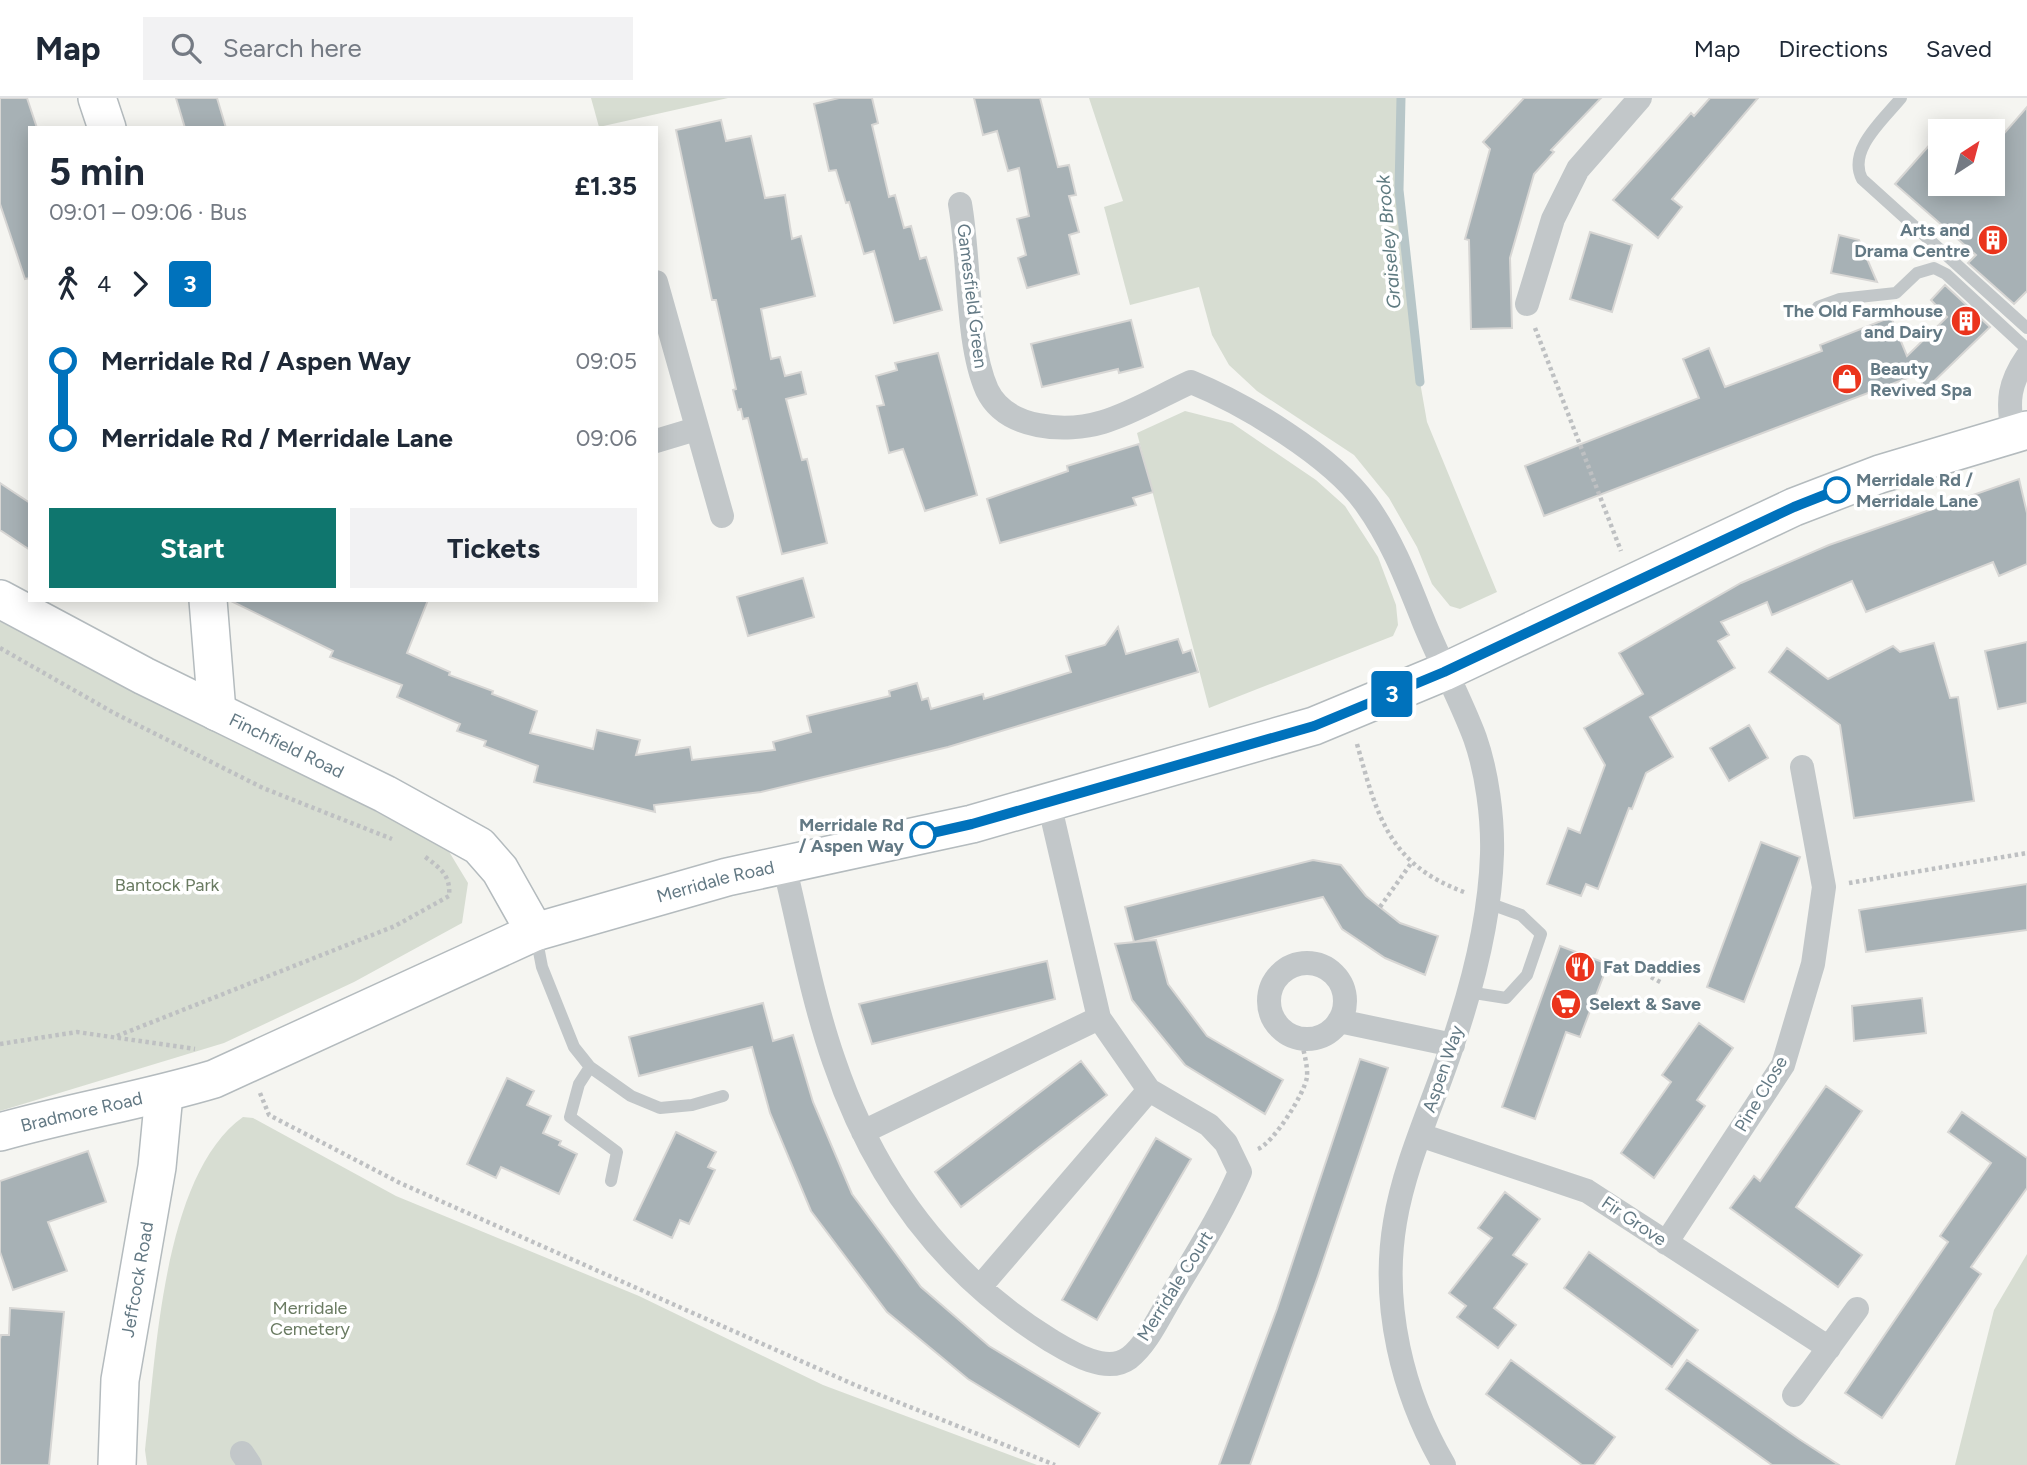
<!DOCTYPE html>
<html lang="en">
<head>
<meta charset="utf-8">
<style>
	body { margin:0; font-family:Figtree,sans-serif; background:#f2f2f3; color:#1f2937; height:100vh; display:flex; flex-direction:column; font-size:26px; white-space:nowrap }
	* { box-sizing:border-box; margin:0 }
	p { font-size:23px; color:#747a83 }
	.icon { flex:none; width:38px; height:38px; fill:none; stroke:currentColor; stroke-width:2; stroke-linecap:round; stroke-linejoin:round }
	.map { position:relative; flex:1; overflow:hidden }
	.sheet { position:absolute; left:28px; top:28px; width:630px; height:476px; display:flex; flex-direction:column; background:#fff; border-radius:0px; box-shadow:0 4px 18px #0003 }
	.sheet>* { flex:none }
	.badge { padding:0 14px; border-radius:5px; font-size:24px; line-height:46px }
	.needle { width:46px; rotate:36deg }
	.buttons { position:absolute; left:1928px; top:21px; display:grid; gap:14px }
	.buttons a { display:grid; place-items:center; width:77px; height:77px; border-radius:0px; background:#fff; box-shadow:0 4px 18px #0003; font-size:35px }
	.map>.badge { position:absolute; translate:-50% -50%; box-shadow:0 0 0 4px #fff }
	.legs { display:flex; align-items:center; gap:10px; height:77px; padding:0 21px; font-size:23px }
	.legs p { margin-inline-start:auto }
	.summary { display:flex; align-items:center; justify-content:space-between; height:119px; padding:0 21px }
	h1 { font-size:38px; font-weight:700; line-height:52px }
	.action { display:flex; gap:14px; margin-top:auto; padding:14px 21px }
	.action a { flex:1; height:80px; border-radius:0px; background:#0f766e; color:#fff; font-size:28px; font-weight:700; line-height:80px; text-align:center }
	.action a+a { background:#f2f2f3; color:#1f2937 }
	ul { padding:0 21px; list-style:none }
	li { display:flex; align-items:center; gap:24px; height:77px; font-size:26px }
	li i { display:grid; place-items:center; width:10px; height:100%; margin:0 9px; background:currentColor }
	li i::after { content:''; width:18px; height:18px; margin:-9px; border:5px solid; border-radius:50%; background:#fff }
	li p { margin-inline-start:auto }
	li:first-child i { background:linear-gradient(#0000 50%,currentColor 0) }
	li:last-child i { background:linear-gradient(currentColor 50%,#0000 0) }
	header { display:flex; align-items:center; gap:42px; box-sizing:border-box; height:98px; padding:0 35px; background:#fff; border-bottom:2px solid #e0e1e3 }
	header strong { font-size:33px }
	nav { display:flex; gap:38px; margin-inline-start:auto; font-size:24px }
	.search { width:490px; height:63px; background:#f2f2f3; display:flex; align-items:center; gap:18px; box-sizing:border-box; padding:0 24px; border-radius:0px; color:#747a83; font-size:26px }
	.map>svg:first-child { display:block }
	.green { fill:#d7ddd2 }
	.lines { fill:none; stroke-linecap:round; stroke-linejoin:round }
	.stream { stroke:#b7c6c8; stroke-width:9 }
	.building { fill:#a7b1b5; stroke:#d7d6d4; stroke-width:2 }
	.secondary-casing { stroke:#b4bbbe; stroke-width:40 }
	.path { stroke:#bec0c2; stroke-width:4.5; stroke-dasharray:3.5 3.5; stroke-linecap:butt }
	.lane { stroke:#c2c7c9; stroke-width:12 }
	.street { stroke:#c2c7c9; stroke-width:24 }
	.secondary { stroke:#fff; stroke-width:37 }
	.line-1-casing { stroke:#fff; stroke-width:16 }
	.line-1 { stroke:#0072bc; stroke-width:10 }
	.stop-1-dot { fill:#fff; stroke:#0072bc; stroke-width:3.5 }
	.labels { text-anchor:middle; stroke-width:7; stroke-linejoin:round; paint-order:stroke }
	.poi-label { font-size:18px; font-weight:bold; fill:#637984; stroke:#fff; text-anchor:start }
	.street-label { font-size:18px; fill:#637984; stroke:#fff }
	.stop-label { font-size:18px; font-weight:bold; fill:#637984; stroke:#fff; text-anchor:start }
	.park-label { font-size:18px; fill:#6a7b62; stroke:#fff }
	.water-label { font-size:19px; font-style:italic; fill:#5f7b81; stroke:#fff }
</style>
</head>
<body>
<header>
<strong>Map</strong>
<div class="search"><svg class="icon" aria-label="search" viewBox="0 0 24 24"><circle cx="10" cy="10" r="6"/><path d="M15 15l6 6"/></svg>Search here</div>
<nav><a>Map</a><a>Directions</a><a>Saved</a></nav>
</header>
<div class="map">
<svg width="2027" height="1367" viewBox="0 0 2027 1367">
	<rect width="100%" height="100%" fill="#f5f5f1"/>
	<path class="green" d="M591,0H728L599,29Z
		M1089,0H1401L1399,92L1420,284L1427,324L1497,494L1460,511L1450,508L1432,486L1417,449L1389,400L1354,357L1257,293L1229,267L1212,237L1199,189L1130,207L1104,109L1123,103Z
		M1185,313L1232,325L1316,382L1345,408L1378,459L1396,507L1398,527L1393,538L1209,610L1137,335Z
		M0,513L448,752L468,785L462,825L354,884L224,945L0,1013Z
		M243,1019L253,1020L396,1098L639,1198L823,1287L1037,1367H147L145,1352C156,1260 162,1077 243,1019Z
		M2027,1156V1367H1955L1994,1212Z"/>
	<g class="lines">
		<path class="stream" d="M1401,0L1399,92L1420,284"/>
	</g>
	<path class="building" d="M0,0H27L37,30H30V180L25,181L0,106Z
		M176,0H217L226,30H185Z
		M839,0H872L878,25L872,27L889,99L895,97L904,130L911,128L920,161L926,159L942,212L894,225L874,153L864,156L849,104L846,105L836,72L829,73L814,6Z
		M974,0H1040L1058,69L1069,67L1076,97L1069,98L1079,134L1069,137L1079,176L1027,190L1018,160L1026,157L1017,121L1029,118L1019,70L1008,73L997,33L983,37Z
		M1524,0H1601L1551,52L1554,54L1534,76L1510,160L1512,230L1471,231L1469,142L1465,141L1490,51L1483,44Z
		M1710,0H1758L1672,101L1682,109L1658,140L1613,102L1691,15L1694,18Z
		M2027,9V193L2014,206L1968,165L1976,157L1895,86L1941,34V86H1993V48Z
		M721,22L726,43L751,38L765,100L785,97L792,141L801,138L815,198L761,211L771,261L780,259L785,278L801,274L806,296L786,301L802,362L807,361L827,445L782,456L748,320L743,321L741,311L738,312L733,292L736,291L716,202H712L676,32Z
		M1590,134L1632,147L1612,214L1570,201Z
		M1839,137L1859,142L1877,184L1831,175Z
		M1945,187L1990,229L1925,292L1918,276L1544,418L1525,368L1699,300L1683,261L1709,250L1725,289L1822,253L1820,247L1891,219L1907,258L1947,219L1931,202Z
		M1131,222L1143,269L1119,275L1118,271L1042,289L1031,246Z
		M938,255L977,397L925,413L903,351L889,355L877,308L884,307L876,278L897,272L895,265Z
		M1139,346L1153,394L1133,400L1136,407L1000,445L987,401L1068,373L1067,368Z
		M2019,381L2027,415V466L1999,478L1993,464L1866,514L1852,483L1772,517L1767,504L1721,524L1729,537L1718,543L1735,570L1650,619L1673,659L1646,675L1632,711L1629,710L1598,791L1586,786L1581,798L1547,786L1568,730L1580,735L1605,667L1584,630L1643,596L1619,555L1741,485L1829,447Z
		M0,385L30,405V452L0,432Z
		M803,480L814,519L748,538L737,499Z
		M229,502H428L407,555L450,574L449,577L493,593L492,596L537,613L530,635L593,651L597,632L640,642L636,657L690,649L692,662L775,652L773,644L811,634L807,618L890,598L889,593L917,585L922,602L928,600L931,611L983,596L984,601L1071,574L1066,558L1105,547L1118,529L1126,556L1178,541L1183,555L1191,552L1198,574L948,649L761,694L654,707L655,714L534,684L538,668L484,648L486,643L457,633L460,626L397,599L402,587L330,559L333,553Z
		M2027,544V605L1998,611L1985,553Z
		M1934,545L1950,600L1958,599L1974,703L1854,720L1840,627L1769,574L1787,550L1828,581L1893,548L1900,554Z
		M1749,627L1768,660L1729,683L1710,650Z
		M1761,744L1800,759L1744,904L1707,889Z
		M1313,762L1341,767L1366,798L1400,825L1438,838L1425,877L1385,860L1342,831L1323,799L1134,844L1125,809Z
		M2027,786V832L1866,854L1859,812Z
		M1156,842L1168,886L1207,938L1283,982L1265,1016L1185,967L1132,902L1115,846Z
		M1560,848L1608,866L1580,939L1566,934L1535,1021L1502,1009Z
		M1047,863L1055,901L872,946L859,906Z
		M1922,900L1926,935L1854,943L1852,908Z
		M763,905L773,943L793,937L813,1004L852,1096L921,1189L989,1248L1100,1315L1079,1349L968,1281L887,1214L811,1113L770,1015L752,949L639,978L629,939Z
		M1699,925L1733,950L1697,1002L1705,1008L1654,1080L1621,1055L1671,984L1662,977Z
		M1360,961L1388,970L1318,1178L1250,1367H1219L1277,1211Z
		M1081,963L1107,997L961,1109L935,1074Z
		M507,980L534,993L527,1007L551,1018L543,1035L561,1043L559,1047L577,1056L559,1096L501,1069L496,1080L467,1066Z
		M1826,988L1862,1013L1796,1109L1862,1157L1838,1189L1730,1110L1754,1078L1760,1083Z
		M1962,1014L2027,1060V1090L1971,1169L1981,1176L1882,1320L1845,1295L1948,1144L1940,1138L1991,1065L1948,1034Z
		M676,1034L716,1054L708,1069L715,1072L689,1126L680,1122L672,1140L634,1122Z
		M1156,1040L1191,1061L1097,1222L1062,1202Z
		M88,1053L106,1104L48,1124L67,1173L13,1192L0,1154V1083Z
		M1505,1094L1540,1121L1513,1157L1527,1166L1494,1210L1516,1227L1498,1250L1457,1219L1466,1208L1449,1195L1492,1140L1478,1130Z
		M1589,1154L1698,1232L1672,1269L1564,1190Z
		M10,1210L64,1214L49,1367H0V1241L1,1237H9Z
		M1511,1262L1615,1339L1594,1367H1582L1486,1296Z
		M1687,1262L1799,1341L1839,1367H1772L1666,1291Z"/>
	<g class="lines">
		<g class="secondary-casing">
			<g id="secondary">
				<path d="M97,0L107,30"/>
				<path id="s1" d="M0,501L144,578L385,696L479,748L500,772L535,834"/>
				<path d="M208,502L217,614"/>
				<path id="s2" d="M0,1034C71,1014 144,1002 214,981L535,834L727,779L972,726L1314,628L1444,574L1794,409L1880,376L2027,332"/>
				<path id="s3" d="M117,1367L120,1282L157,1069L164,996"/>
			</g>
		</g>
		<path class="path" d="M1535,230L1621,453
			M0,550L114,615L263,690L392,741
			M1357,646C1377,717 1388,766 1464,794
			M1849,785L2027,755
			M1380,809L1412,764
			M1651,879L1662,885
			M117,938L395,828L449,798C451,777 440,770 424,758
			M0,946L77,934L195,951
			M260,995L269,1017L400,1085L855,1287L1055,1367
			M1258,1051C1273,1045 1304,997 1307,979C1308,967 1303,952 1301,940"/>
		<path class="lane" d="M1901,0C1884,21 1847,52 1862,81L2027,230
			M1818,209L1840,201L1896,195L1917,175L1934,170L1946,176L2027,251
			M536,838L542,869L574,949L590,969L631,998L660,1010L692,1007L723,998
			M1468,894L1506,900L1527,877L1541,836L1521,817L1488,805
			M590,969L579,986L570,1019L617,1054L611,1083"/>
		<path class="street" d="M960,106C970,161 966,245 987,292C1006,332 1066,335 1103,324C1133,315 1162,297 1191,284C1245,306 1332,358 1366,406C1392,442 1407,482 1423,522C1439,562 1460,600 1475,640C1487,674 1493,720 1492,756C1490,821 1473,887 1452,948C1433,1006 1405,1064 1395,1124C1381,1207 1402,1295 1444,1367
			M656,184L722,418
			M1527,206L1553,121L1578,71L1640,0
			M2013,334C2007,303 2009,285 2027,259
			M656,343L696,331
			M784,767C800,832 812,900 834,963C874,1081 944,1176 1050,1242C1070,1254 1106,1277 1129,1260C1147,1246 1159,1219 1171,1199C1195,1158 1221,1118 1240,1074L1226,1045L1209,1027L1149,992L1099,920L1049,705
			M1269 903a38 38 0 1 1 76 0a38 38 0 1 1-76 0Z
			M1339,923L1453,947
			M863,1034L1099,920
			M1420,1037L1587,1093L1829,1250
			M1666,1145L1783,967L1813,866L1824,789L1802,669
			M980,1189L1149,992
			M1794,1297L1857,1211
			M242,1355L250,1367"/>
		<use href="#secondary" class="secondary"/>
	</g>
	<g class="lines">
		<g class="line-1-casing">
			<path id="line-1" d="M923,737L972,726L1314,628L1444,574L1794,409L1837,392"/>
		</g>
		<use href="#line-1" class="line-1"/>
	</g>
	<defs>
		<g id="building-disc" transform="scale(1.575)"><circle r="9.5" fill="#eb341c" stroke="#fff"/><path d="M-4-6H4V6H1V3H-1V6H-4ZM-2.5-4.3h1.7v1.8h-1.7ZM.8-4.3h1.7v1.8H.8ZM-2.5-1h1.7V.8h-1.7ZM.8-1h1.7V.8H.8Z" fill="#fff"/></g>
		<g id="shop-disc" transform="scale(1.575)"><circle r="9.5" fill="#eb341c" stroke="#fff"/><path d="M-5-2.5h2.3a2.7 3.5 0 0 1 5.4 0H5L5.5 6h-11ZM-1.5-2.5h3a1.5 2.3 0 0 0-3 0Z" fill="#fff"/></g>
		<g id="restaurant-disc" transform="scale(1.575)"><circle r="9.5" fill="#eb341c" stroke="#fff"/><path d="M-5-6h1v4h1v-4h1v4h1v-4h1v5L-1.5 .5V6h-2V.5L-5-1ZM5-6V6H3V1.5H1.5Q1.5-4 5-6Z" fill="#fff"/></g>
		<g id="supermarket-disc" transform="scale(1.575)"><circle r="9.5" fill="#eb341c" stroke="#fff"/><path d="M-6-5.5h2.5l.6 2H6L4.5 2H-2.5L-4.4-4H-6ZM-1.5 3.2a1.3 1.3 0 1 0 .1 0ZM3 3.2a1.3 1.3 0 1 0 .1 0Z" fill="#fff"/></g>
	</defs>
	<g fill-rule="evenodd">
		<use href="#building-disc" x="1993" y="142"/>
		<use href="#building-disc" x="1966" y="223"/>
		<use href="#shop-disc" x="1847" y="281"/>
		<use href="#restaurant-disc" x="1580" y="869"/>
		<use href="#supermarket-disc" x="1566" y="906"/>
	</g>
	<g class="stop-1-dot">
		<circle cx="1837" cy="392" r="12"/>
		<circle cx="923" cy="737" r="12"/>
	</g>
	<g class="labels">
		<g class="poi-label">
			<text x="1970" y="138" text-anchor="end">Arts and<tspan x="1970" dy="21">Drama Centre</tspan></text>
			<text x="1943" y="219" text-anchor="end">The Old Farmhouse<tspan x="1943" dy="21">and Dairy</tspan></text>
			<text x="1870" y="277">Beauty<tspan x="1870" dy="21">Revived Spa</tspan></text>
			<text x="1603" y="875">Fat Daddies</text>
			<text x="1589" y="912">Selext &amp; Save</text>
		</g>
		<g class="street-label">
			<text transform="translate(972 198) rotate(83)" y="6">Gamesfield Green</text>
			<text dy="6" stroke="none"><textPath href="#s1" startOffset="322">Finchfield Road</textPath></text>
			<text dy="6" stroke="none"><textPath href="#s2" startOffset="761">Merridale Road</textPath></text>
			<text transform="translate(1443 971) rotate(-71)" y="6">Aspen Way</text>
			<text transform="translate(1761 996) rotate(-59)" y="6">Pine Close</text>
			<text dy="6" stroke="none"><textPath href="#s2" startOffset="84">Bradmore Road</textPath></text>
			<text transform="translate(1634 1123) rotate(34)" y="6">Fir Grove</text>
			<text dy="6" stroke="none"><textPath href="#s3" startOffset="187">Jeffcock Road</textPath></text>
			<text transform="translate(1175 1188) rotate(-58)" y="6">Merridale Court</text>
		</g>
		<g class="stop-label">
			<text x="1856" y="388">Merridale Rd /<tspan x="1856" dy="21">Merridale Lane</tspan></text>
			<text x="904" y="733" text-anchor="end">Merridale Rd<tspan x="904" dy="21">/ Aspen Way</tspan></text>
		</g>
		<g class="park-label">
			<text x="167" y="793">Bantock Park</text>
			<text x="310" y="1216">Merridale<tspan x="310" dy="21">Cemetery</tspan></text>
		</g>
		<g class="water-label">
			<text transform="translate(1388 144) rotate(-95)" y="7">Graiseley Brook</text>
		</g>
	</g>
</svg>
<div class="buttons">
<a><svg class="needle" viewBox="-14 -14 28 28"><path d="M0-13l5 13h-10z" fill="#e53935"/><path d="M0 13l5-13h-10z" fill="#747a83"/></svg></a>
</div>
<b class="badge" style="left:1392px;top:596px;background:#0072bc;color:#fff">3</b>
<section class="sheet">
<div class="summary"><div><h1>5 min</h1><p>09:01 – 09:06 · Bus</p></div><b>£1.35</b></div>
<div class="legs"><svg class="icon" aria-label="walk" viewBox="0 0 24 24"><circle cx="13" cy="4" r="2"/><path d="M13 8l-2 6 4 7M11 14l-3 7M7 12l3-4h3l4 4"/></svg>4<svg class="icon" aria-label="forward" viewBox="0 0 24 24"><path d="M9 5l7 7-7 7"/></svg><b class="badge" style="background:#0072bc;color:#fff">3</b></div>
<ul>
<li><i style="color:#0072bc"></i><b>Merridale Rd / Aspen Way</b><p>09:05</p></li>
<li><i style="color:#0072bc"></i><b>Merridale Rd / Merridale Lane</b><p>09:06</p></li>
</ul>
<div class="action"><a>Start</a><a>Tickets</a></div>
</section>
</div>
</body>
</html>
